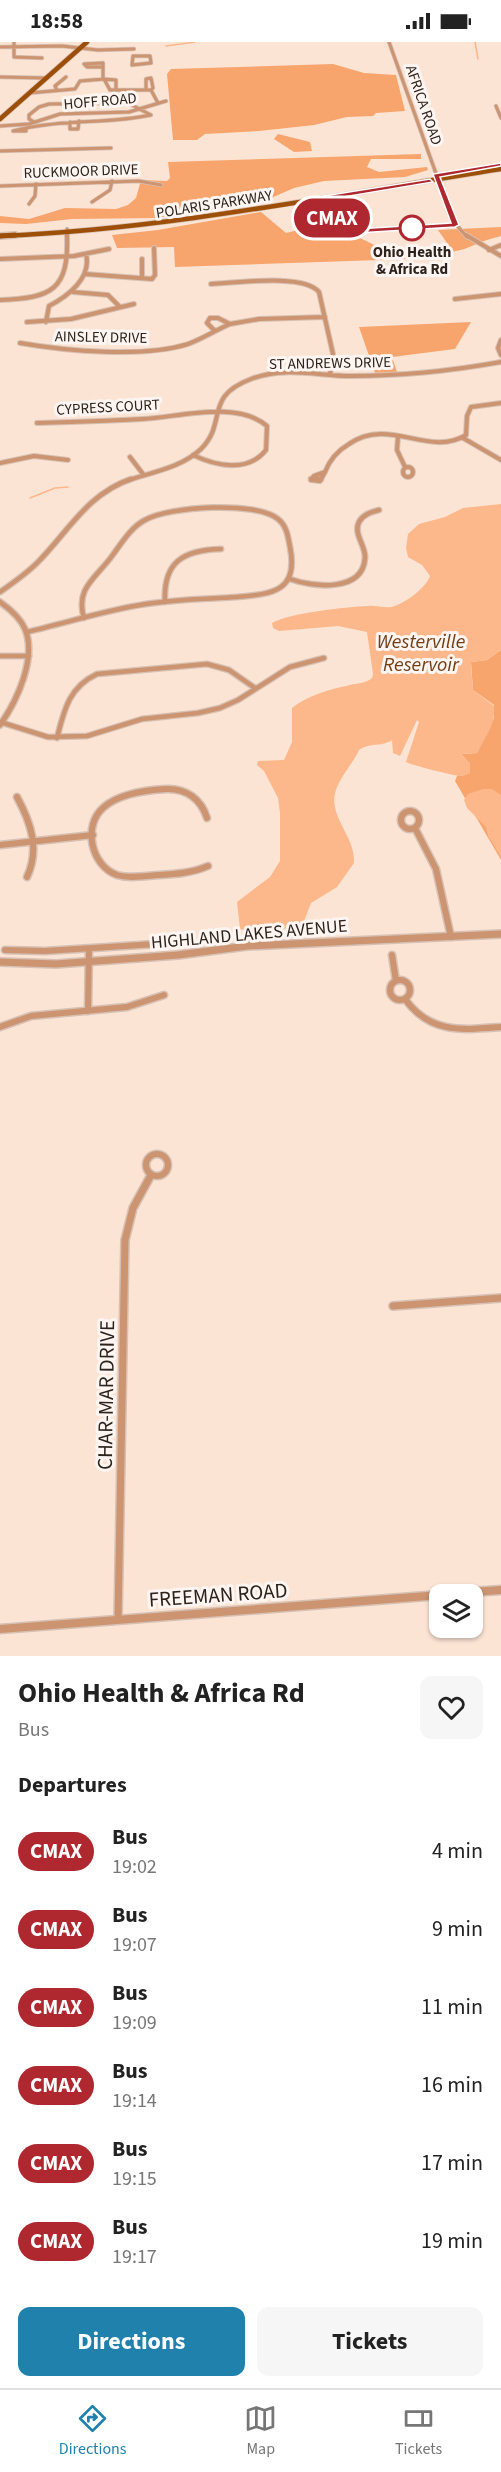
<!DOCTYPE html>
<html lang="en">
<head>
<meta charset="utf-8">
<style>
	body { margin:0; font-family:"Source Sans 3",sans-serif; background:#f6f6f6; color:#222; height:100vh; display:flex; flex-direction:column; font-size:22px; white-space:nowrap }
	* { box-sizing:border-box; margin:0 }
	p { font-size:20px; color:#767676 }
	.icon { flex:none; width:33px; height:33px; fill:none; stroke:currentColor; stroke-width:2; stroke-linecap:round; stroke-linejoin:round }
	.map { position:relative; height:1614px; overflow:hidden }
	.sheet { display:flex; flex-direction:column; background:#fff; flex:1 }
	.sheet>* { flex:none }
	.badge { padding:0 12px; border-radius:20px; font-size:21px; line-height:39px }
	.controls { position:absolute; left:429px; top:1542px; display:grid; gap:12px }
	.controls a { display:grid; place-items:center; width:54px; height:54px; border-radius:12px; background:#fff; box-shadow:0 2px 4px #0004; font-size:30px }
	.map>.badge { position:absolute; translate:-50% -50%; box-shadow:0 0 0 3px #fff }
	h2 { padding:0 18px; font-size:22px; line-height:54px }
	.round { display:grid; place-items:center; flex:none; width:63px; height:63px; border-radius:12px; background:#f6f6f6 }
	.head { display:flex; align-items:center; justify-content:space-between; height:102px; padding:0 18px }
	h1 { font-size:28px; font-weight:700; line-height:45px }
	.button { display:flex; gap:12px; margin-top:auto; padding:12px 18px }
	.button a { flex:1; height:69px; border-radius:12px; background:#2181ad; color:#fff; font-size:24px; font-weight:700; line-height:69px; text-align:center }
	.button a+a { background:#f6f6f6; color:#222 }
	ul { padding:0; list-style:none }
	li { display:flex; align-items:center; gap:18px; height:78px; padding:0 18px }
	li div { flex:1 }
	li b { display:block; font-size:22px }
	li em { font-style:normal }
	li .badge { min-width:66px; font-weight:700; text-align:center }
	.status { display:flex; justify-content:space-between; align-items:center; height:42px; padding:0 30px; background:#fff; direction:ltr }
	.status svg { height:16px; fill:currentColor }
	.menu { display:flex; justify-content:space-around; align-items:center; height:84px; border-top:2px solid #e0e0e0; background:#fff; font-size:16px; color:#767676 }
	.menu a { display:grid; justify-items:center; gap:3px }
	.menu .selected { color:#2181ad }
	.map>svg:first-child { display:block }
	.green { fill:#f7a46d }
	.water { fill:#fcb78a }
	.lines { fill:none; stroke-linecap:round; stroke-linejoin:round }
	.stream { stroke:#fcb78a; stroke-width:1.5 }
	.minor-far4-casing { stroke:#d7c1b4; stroke-width:4.5 }
	.minor-far3-casing { stroke:#d7c1b4; stroke-width:6 }
	.minor-far2-casing { stroke:#d7c1b4; stroke-width:7 }
	.minor-far1-casing { stroke:#d7c1b4; stroke-width:9 }
	.minor-casing { stroke:#d7c1b4; stroke-width:10 }
	.tertiary-far4-casing { stroke:#d7c1b4; stroke-width:4.5 }
	.tertiary-far3-casing { stroke:#d7c1b4; stroke-width:6 }
	.tertiary-far2-casing { stroke:#d7c1b4; stroke-width:8 }
	.tertiary-far1-casing { stroke:#d7c1b4; stroke-width:10 }
	.tertiary-casing { stroke:#d7c1b4; stroke-width:11 }
	.primary-far1-casing { stroke:#d7c1b4; stroke-width:6 }
	.primary-casing { stroke:#d7c1b4; stroke-width:8 }
	.minor-far4 { stroke:#cc9470; stroke-width:3 }
	.minor-far3 { stroke:#cc9470; stroke-width:4 }
	.minor-far2 { stroke:#cc9470; stroke-width:4.5 }
	.minor-far1 { stroke:#cc9470; stroke-width:6 }
	.minor { stroke:#cc9470; stroke-width:7 }
	.tertiary-far4 { stroke:#cc9470; stroke-width:3 }
	.tertiary-far3 { stroke:#cc9470; stroke-width:4 }
	.tertiary-far2 { stroke:#cc9470; stroke-width:5 }
	.tertiary-far1 { stroke:#cc9470; stroke-width:7 }
	.tertiary { stroke:#cc9470; stroke-width:8 }
	.primary-far1 { stroke:#9d4f08; stroke-width:4.5 }
	.primary { stroke:#9d4f08; stroke-width:5 }
	.line { fill:#af272f; stroke:#fff; stroke-width:1.5 }
	.stop-dot { fill:#fff; stroke:#af272f; stroke-width:3 }
	.labels { text-anchor:middle; stroke-width:6; stroke-linejoin:round; paint-order:stroke }
	.far-street-label { font-size:15px; fill:#2d231c; stroke:#fcf5f2 }
	.far-stop-label { font-size:15px; font-weight:bold; fill:#2d231c; stroke:#fcf5f2 }
	.street-label { font-size:18px; fill:#2d231c; stroke:#fcf5f2 }
	.water-label { font-size:20px; font-style:italic; fill:#733d13; stroke:#fcf5f2 }
	.near-street-label { font-size:21px; fill:#2d231c; stroke:#fcf5f2 }
</style>
</head>
<body>
<div class="status"><b>18:58</b><svg viewBox="0 0 49 12"><path d="M0 12V9h3v3zM5 12V6h3v6zM10 12V3h3v9zM15 12V0h3v12zM26 1h20v11H26zM47 4h2v5h-2z"/></svg></div>
<div class="map">
<svg width="501" height="1614" viewBox="0 0 501 1614">
	<rect width="100%" height="100%" fill="#fce4d5"/>
	<path class="green" d="M333,22L364,31L396,33L405,69L376,71L373,74L347,75L314,83L259,89L205,92L197,98H173L167,32L171,27Z
		M278,92L310,100L312,109L294,110L274,97Z
		M421,112V117H371L367,125L379,130L427,125L428,128L405,135L324,139L294,146L264,159L156,176L72,177L26,182L0,181V174L29,177L65,166L116,167L128,163L136,156L141,138L167,139L170,136L168,120Z
		M261,170L286,191L332,180C360,197 418,232 447,201L438,188L501,185V194C488,197 479,201 467,206C457,210 447,209 438,216L175,225L174,205L117,206L112,193L158,188Z
		M471,280L455,307L392,315L397,330L375,331L359,285Z
		M501,608V818L455,739L457,734H463L466,717L461,712L477,711L494,676V663L473,648L471,620L487,618Z"/>
	<path class="water" d="M501,462V608L487,618L471,620V623L473,648L494,664C496,683 485,695 477,711L461,712L470,721V731C466,733 464,734 460,734C455,734 411,723 406,720L419,680L417,678L400,714L393,711L392,698C383,705 370,700 359,708C353,721 343,731 337,745C325,773 356,793 354,821L337,845L311,861L304,879L293,886L251,890L240,887L237,860L270,835L280,819V771L278,756L264,729L257,723L258,719L284,718L292,700V666C306,654 331,647 350,643C358,641 365,642 372,636L373,632L367,590L338,584L279,589L273,586L272,581C289,571 346,565 368,564C375,563 383,566 391,565C403,563 426,546 430,534L422,523L408,515L406,506L408,492L419,482L445,475L463,466Z
		M483,747H492L501,753V815L488,794L486,785L467,766L464,758L468,752Z"/>
	<g class="lines">
		<path class="stream" d="M475,0L478,17
			M166,4L195,0
			M30,456L55,446L68,445"/>
		<g class="minor-far4-casing">
			<path id="minor-far4" d="M14,0V15L42,16
				M0,5L62,4L98,8L134,7
				M133,14H150L151,21L132,23Z
				M103,21V25H87L84,22Z
				M103,25V37L116,38V48
				M0,35L47,36
				M146,47V37L151,36L153,46L151,48
				M57,48L55,44L66,35
				M29,51L75,47L80,39L104,37L110,48H151L158,61
				M496,64L501,76
				M70,80V87H78L79,79
				M0,84L29,82L60,72L129,70L166,59
				M26,86V89H13Z
				M26,86C68,77 110,82 151,73L128,61L49,62L39,65L29,73V77L34,80
				M0,109L111,106
				M0,144L139,139L161,143
				M92,160L110,148L112,139
				M29,162L35,154L36,142
				M67,187V195"/>
		</g>
		<g class="minor-far3-casing">
			<path id="minor-far3" d="M489,208L501,203
				M0,217L74,214L109,207
				M142,217V236
				M85,232L152,237L155,233L154,206
				M211,242C235,241 304,231 319,250L333,312L330,333
				M73,250L108,253L120,265
				M455,257L501,252
				M0,258C52,256 69,248 67,193
				M27,280L71,277L134,262
				M46,280L49,264C68,254 92,236 86,212
				M214,288L207,281L210,276H218L230,282L259,277L325,275
				M501,298L498,306L501,313
				M20,301C66,309 144,316 188,302C202,297 216,288 230,282
				M37,381C72,380 107,379 143,377C179,375 237,358 267,384L266,408C248,431 216,424 193,413
				M398,394L397,408L405,425
				M463,396L501,418
				M130,415L143,432
				M0,421L34,414L68,418
				M403 430a5 5 0 1 1 10 0a5 5 0 1 1-10 0Z
				M325,430C330,417 337,409 349,402C389,374 429,416 466,393L467,374L471,365L501,361
				M126,439C152,430 181,426 201,407C228,380 203,355 251,337C284,324 318,334 351,334C402,334 451,329 501,320
				M319,439L311,438L314,434L325,430L320,439"/>
		</g>
		<g class="minor-far2-casing">
			<path id="minor-far2" d="M311,437H321
				M290,537C312,545 363,551 365,516C366,504 353,492 359,480C363,472 372,470 379,468
				M0,550C13,541 26,532 37,521C68,490 87,452 131,437
				M165,560C163,520 183,508 221,507
				M27,590C66,581 106,568 146,562C176,557 207,557 237,555C273,552 299,549 290,505C288,495 287,484 278,477C256,459 170,464 145,478C131,485 121,502 112,514C96,536 75,546 84,576
				M0,614H29
				M0,680L48,695L87,694L142,677L198,671L220,666L238,658L290,625L324,616
				M57,696C64,668 69,645 97,632L207,622L229,628L255,646"/>
		</g>
		<g class="minor-far1-casing">
			<path id="minor-far1" d="M17,755C31,781 40,807 27,835
				M401 778a9 9 0 1 1 18 0a9 9 0 1 1-18 0Z
				M207,776C201,757 186,746 166,747C147,748 119,752 104,765C82,783 91,824 117,833C130,837 145,834 159,833C176,832 192,831 208,824
				M415,786L436,827L451,895
				M0,803L93,793
				M5,908L45,909L172,901
				M392,913L396,939
				M390 948a10 10 0 1 1 20 0a10 10 0 1 1-20 0Z
				M405,957C430,992 462,988 501,985
				M88,969L89,907
				M0,985L31,974L127,965L164,953
				M146 1123a11 11 0 1 1 22 0a11 11 0 1 1-22 0Z"/>
		</g>
		<g class="minor-casing">
			<path id="minor" d="M393,1264L501,1256
				M118,1578L125,1198L133,1166L151,1133"/>
		</g>
		<g class="tertiary-far4-casing">
			<path id="tertiary-far4" d="M389,0L453,179L467,195"/>
		</g>
		<g class="tertiary-far3-casing">
			<path id="tertiary-far3" d="M466,193L501,214"/>
		</g>
		<g class="tertiary-far2-casing">
			<path id="tertiary-far2" d="M0,560C10,567 20,575 25,587C37,616 17,659 0,683"/>
		</g>
		<g class="tertiary-far1-casing">
			<path id="tertiary-far1" d="M0,920L56,922L178,913L247,904L501,892"/>
		</g>
		<g class="tertiary-casing">
			<path id="tertiary" d="M443,1552L501,1548
				M0,1587L440,1553"/>
		</g>
		<g class="primary-far1-casing">
			<path id="primary-far1" d="M0,77L87,0
				M0,194C169,187 334,153 501,127"/>
		</g>
		<g class="primary-casing">
			<path id="primary" d="M0,194L15,193"/>
		</g>
		<use href="#minor-far4" class="minor-far4"/>
		<use href="#minor-far3" class="minor-far3"/>
		<use href="#minor-far2" class="minor-far2"/>
		<use href="#minor-far1" class="minor-far1"/>
		<use href="#minor" class="minor"/>
		<use href="#tertiary-far4" class="tertiary-far4"/>
		<use href="#tertiary-far3" class="tertiary-far3"/>
		<use href="#tertiary-far2" class="tertiary-far2"/>
		<use href="#tertiary-far1" class="tertiary-far1"/>
		<use href="#tertiary" class="tertiary"/>
		<use href="#primary-far1" class="primary-far1"/>
		<use href="#primary" class="primary"/>
	</g>
	<path class="line" d="M501,121V124L440,135L459,183L455,185L357,191C340,187 324,178 318,162L324,154L430,137L433,140L326,158L324,162L328,170L334,174L357,187L451,181L433,132Z"/>
	<circle class="stop-dot" cx="412" cy="186" r="12"/>
	<g class="labels">
		<g class="far-street-label">
			<text transform="translate(100 59) rotate(-5)" y="5">HOFF ROAD</text>
			<text transform="translate(424 63) rotate(71)" y="5">AFRICA ROAD</text>
			<text transform="translate(81 129) rotate(-2)" y="5">RUCKMOOR DRIVE</text>
			<text transform="translate(214 162) rotate(-9)" y="5">POLARIS PARKWAY</text>
			<text transform="translate(101 295) rotate(1)" y="5">AINSLEY DRIVE</text>
			<text transform="translate(330 321) rotate(-1)" y="5">ST ANDREWS DRIVE</text>
			<text transform="translate(108 365) rotate(-3)" y="5">CYPRESS COURT</text>
		</g>
		<g class="far-stop-label">
			<text x="412" y="215">Ohio Health<tspan x="412" dy="17">&amp; Africa Rd</tspan></text>
		</g>
		<g class="street-label">
			<text transform="translate(249 892) rotate(-5)" y="6">HIGHLAND LAKES AVENUE</text>
		</g>
		<g class="water-label">
			<text x="421" y="606">Westerville<tspan x="421" dy="23">Reservoir</tspan></text>
		</g>
		<g class="near-street-label">
			<text transform="translate(106 1353) rotate(-89)" y="7">CHAR-MAR DRIVE</text>
			<text transform="translate(218 1553) rotate(-4)" y="7">FREEMAN ROAD</text>
		</g>
	</g>
</svg>
<div class="controls">
<a><svg class="icon" aria-label="layers" viewBox="0 0 24 24"><path d="M12 4l9 5-9 5-9-5zM3 14l9 5 9-5"/></svg></a>
</div>
<b class="badge" style="left:332px;top:176px;background:#af272f;color:#fff">CMAX</b>
</div>
<section class="sheet">
<div class="head"><div><h1>Ohio Health &amp; Africa Rd</h1><p>Bus</p></div><a class="round"><svg class="icon" aria-label="heart" viewBox="0 0 24 24"><path d="M12 20l-8-8c-3-5 5-10 8-4 3-6 11-1 8 4z"/></svg></a></div>
<h2>Departures</h2>
<ul>
<li><span class="badge" style="background:#af272f;color:#fff">CMAX</span><div><b>Bus</b><p>19:02</p></div><em>4 min</em></li>
<li><span class="badge" style="background:#af272f;color:#fff">CMAX</span><div><b>Bus</b><p>19:07</p></div><em>9 min</em></li>
<li><span class="badge" style="background:#af272f;color:#fff">CMAX</span><div><b>Bus</b><p>19:09</p></div><em>11 min</em></li>
<li><span class="badge" style="background:#af272f;color:#fff">CMAX</span><div><b>Bus</b><p>19:14</p></div><em>16 min</em></li>
<li><span class="badge" style="background:#af272f;color:#fff">CMAX</span><div><b>Bus</b><p>19:15</p></div><em>17 min</em></li>
<li><span class="badge" style="background:#af272f;color:#fff">CMAX</span><div><b>Bus</b><p>19:17</p></div><em>19 min</em></li>
</ul>
<div class="button"><a>Directions</a><a>Tickets</a></div>
</section>
<nav class="menu">
<a class="selected"><svg class="icon" aria-label="directions" viewBox="0 0 24 24"><path d="M12 3l9 9-9 9-9-9zM9 14v-3h6M13 9l2 2-2 2"/></svg>Directions</a>
<a><svg class="icon" aria-label="map" viewBox="0 0 24 24"><path d="M3 6l6-2 6 2 6-2v14l-6 2-6-2-6 2zM9 4v14M15 6v14"/></svg>Map</a>
<a><svg class="icon" aria-label="tickets" viewBox="0 0 24 24"><path d="M3 7h18v10H3zM15 7v10"/></svg>Tickets</a>
</nav>
</body>
</html>
